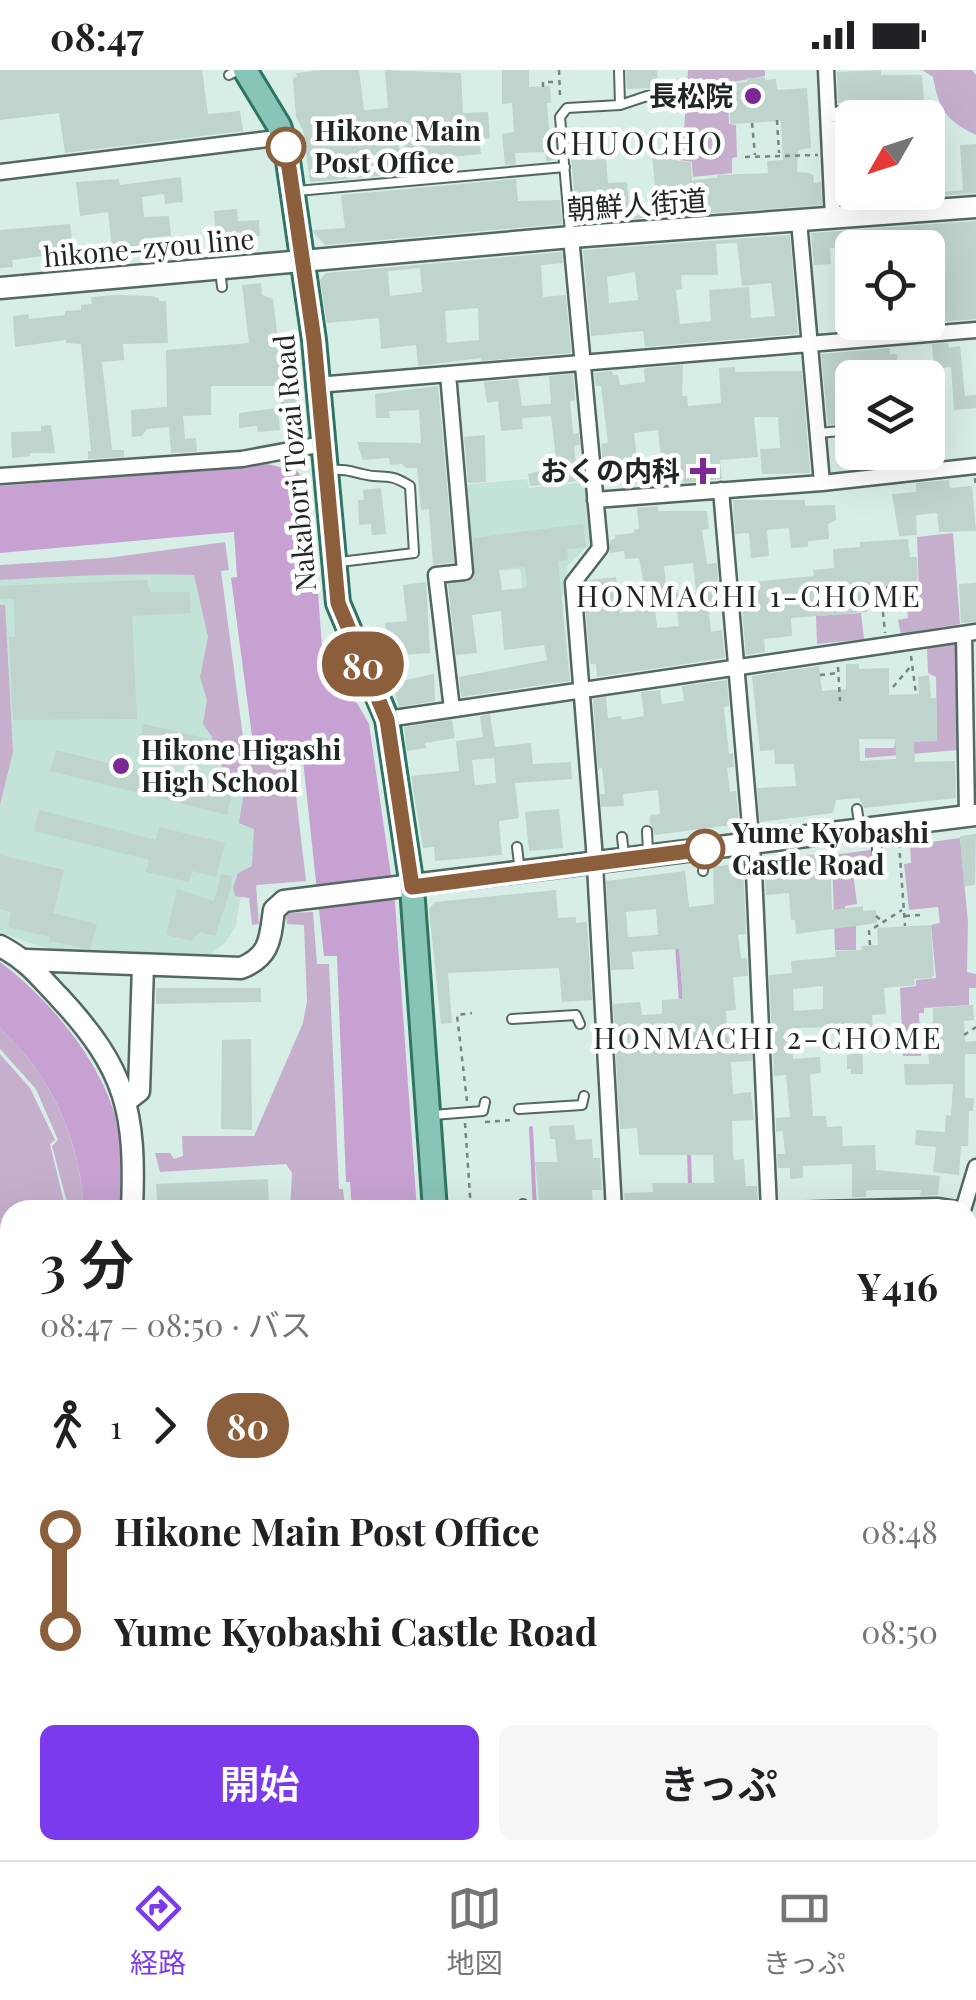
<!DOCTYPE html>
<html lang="ja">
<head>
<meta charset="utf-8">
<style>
	body { margin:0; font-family:"Playfair Display","Noto Sans JP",serif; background:#f6f6f6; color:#202124; height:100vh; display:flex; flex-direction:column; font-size:38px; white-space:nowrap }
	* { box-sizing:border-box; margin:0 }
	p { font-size:32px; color:#757577 }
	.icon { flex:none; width:55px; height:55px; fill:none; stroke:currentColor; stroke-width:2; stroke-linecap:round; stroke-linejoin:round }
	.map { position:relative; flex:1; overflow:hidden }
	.panel { position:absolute; left:0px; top:1130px; width:978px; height:660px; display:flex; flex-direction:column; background:#fff; border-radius:30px 30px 0 0; box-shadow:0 10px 40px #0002 }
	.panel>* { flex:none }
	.badge { padding:0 20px; border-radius:32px; font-size:35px; line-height:65px }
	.needle { width:65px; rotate:231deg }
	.fabs { position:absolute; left:835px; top:30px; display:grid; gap:20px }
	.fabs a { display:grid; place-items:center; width:110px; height:110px; border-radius:15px; background:#fff; box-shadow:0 10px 40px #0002; font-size:50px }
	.map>.badge { position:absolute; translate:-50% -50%; box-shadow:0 0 0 5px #fff }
	.legs { display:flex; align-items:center; gap:15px; height:110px; padding:0 40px; font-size:32px }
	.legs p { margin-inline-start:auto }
	.headline { display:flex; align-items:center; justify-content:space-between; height:170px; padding:0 40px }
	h1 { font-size:55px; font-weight:600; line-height:75px }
	.primary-button { display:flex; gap:20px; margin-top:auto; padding:20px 40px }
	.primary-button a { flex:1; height:115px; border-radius:15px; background:#7c3aed; color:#fff; font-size:40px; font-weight:600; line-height:115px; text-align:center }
	.primary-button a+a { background:#f6f6f6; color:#202124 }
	ul { padding:0 40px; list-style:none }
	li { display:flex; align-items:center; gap:35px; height:100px; font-size:38px }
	li i { display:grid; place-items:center; width:15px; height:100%; margin:0 12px; background:currentColor }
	li i::after { content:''; width:25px; height:25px; margin:-12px; border:8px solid; border-radius:50%; background:#fff }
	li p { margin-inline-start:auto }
	li:first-child i { background:linear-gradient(#0000 50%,currentColor 0) }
	li:last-child i { background:linear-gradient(currentColor 50%,#0000 0) }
	.status { display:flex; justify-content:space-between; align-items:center; height:70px; padding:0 50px; background:#fff; direction:ltr }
	.status svg { height:28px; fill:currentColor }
	.tab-bar { display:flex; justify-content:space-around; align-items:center; height:140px; border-top:2px solid #e0e0e0; background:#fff; font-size:28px; color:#757577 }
	.tab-bar a { display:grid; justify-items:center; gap:5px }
	.tab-bar .current { color:#7c3aed }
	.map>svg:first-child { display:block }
	.built { fill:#c3e2d8 }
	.green { fill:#c5afcd }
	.water { fill:#c6a1d1 }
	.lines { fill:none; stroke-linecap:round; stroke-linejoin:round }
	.stream { stroke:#c6a1d1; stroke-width:4 }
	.building { fill:#bed4cd; fill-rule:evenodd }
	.lane-casing { stroke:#546862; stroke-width:12 }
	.street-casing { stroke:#546862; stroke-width:19 }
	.secondary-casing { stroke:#546862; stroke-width:25 }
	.primary-casing { stroke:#307464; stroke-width:28 }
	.path { stroke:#768580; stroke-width:2.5; stroke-dasharray:5 5; stroke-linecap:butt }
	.lane { stroke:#fff; stroke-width:8 }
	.street { stroke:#fff; stroke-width:14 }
	.secondary { stroke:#fff; stroke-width:20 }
	.primary { stroke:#88c5b6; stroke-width:22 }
	.line-1-casing { stroke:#fff; stroke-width:22 }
	.line-1 { stroke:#8b5e3c; stroke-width:15 }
	.poi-dot { fill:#7e2796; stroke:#fff; stroke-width:4 }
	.stop-1-dot { fill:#fff; stroke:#8b5e3c; stroke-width:5 }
	.labels { text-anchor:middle; stroke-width:9; stroke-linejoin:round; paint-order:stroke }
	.poi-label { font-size:28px; font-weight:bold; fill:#1f2725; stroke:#fff; text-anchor:end }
	.stop-label { font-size:28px; font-weight:bold; fill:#1f2725; stroke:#fff; text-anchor:start }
	.street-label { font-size:28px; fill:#1f2725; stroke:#fff }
	.neighbourhood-label { font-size:30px; letter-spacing:2.5px; fill:#1f2725; stroke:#fff }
	.quarter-label { font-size:32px; letter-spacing:2.5px; fill:#1f2725; stroke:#fff }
</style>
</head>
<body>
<div class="status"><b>08:47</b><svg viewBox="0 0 49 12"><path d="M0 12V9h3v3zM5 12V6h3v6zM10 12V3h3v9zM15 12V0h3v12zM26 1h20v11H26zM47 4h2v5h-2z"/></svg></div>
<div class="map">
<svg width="976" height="1790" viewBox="0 0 976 1790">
	<rect width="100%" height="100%" fill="#d7eee7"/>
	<path class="built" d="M527,409L529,418L588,412L594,470L567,496L569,524L524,529L520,499L470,503L463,415Z
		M207,488L239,685L269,789L257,816L240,829L236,856L226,872L206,888H118L41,877L0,862V504Z
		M968,1147L976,1151V1503L973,1510L968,1511Z"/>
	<path class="green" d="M688,0H765V6L727,13L729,54L736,55L737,87L732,88V103L693,107L692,92L679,90L678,61H684Z
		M922,0H972L976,5V65C945,50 939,39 933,7Z
		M953,463L960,554L901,564L898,550L908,548L907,538L899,539L898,526L913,524V520L919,519L917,467Z
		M225,472L229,500L221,501L246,690L292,691L306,811L256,815L259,854L252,855L249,828L235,826L233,818L238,803L252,796L254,759L239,753L243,727L213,683L212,667L203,654L207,630L200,607L208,567L194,505C130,503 64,506 0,510V495L108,488Z
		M0,535H5L13,682L0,735Z
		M861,543L864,569L817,574L816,546Z
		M957,573L958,680L865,688V678H894L895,672L937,671L936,607L928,603L927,576Z
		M960,768L968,852L967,902L976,904V918H969V935L924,938V943H919L921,986H903L900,918L916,916V910L936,908L931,855L940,853L938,837L909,840L904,794L911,793L910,775Z
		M871,780V800L853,802L857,834L845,836L846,856H856V880H835L832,785Z
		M313,842L317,894H329L339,1119H343L345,1136L290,1140L292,1103L286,1094L160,1102L155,1083H170L174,1089L183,1086L182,1066H254L303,953L307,931L304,855L287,854L286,843Z
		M0,958C52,1006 80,1071 84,1140H69L52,1076L58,1070L36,1019L0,979Z
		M0,984L30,1018L55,1070L50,1074L66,1140H10V1231L7,1233L0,1229Z
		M0,1350L10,1353V1628L0,1664V1512L3,1495L0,1491Z
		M118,1780H256V1790H117Z"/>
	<path class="water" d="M267,394L297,401L310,417L324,603L357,633L369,654L395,833L417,1140H352L350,1112H346L337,886H324L302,681H254L231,508L237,507L234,462L0,483V416Z
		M0,892C46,926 95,984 113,1039C123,1071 120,1107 121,1140H84C80,1070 52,1006 0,958Z
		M10,1641V1780H33L32,1790H0V1681Z
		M294,1780H411L398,1790H294Z"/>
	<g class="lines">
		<path class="stream" d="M677,876L681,931
			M531,1058L535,1140
			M689,1080L690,1116
			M553,1780L554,1790
			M671,1790V1786L707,1785V1780"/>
	</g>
	<path class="building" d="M0,0H202L208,44L240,41L243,61L65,83L59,43L0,50Z
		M322,0H359L364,40L388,38L385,0L461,3L463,43L488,42L490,68L479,70L481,84L451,87L452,100L434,101L398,71L403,104L310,112L303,60L296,47L293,8L297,7L296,3Z
		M502,0H529V17L550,16L551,33H547L550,75L555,74L556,90L546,91L545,82L515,83L516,94L505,95L502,64L514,62L512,33L502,34Z
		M626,0H657L658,18L627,19Z
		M881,0V5H922L924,31L838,33L837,2Z
		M765,7V10L776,9L777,20L807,18L811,78L798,80L797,102L809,103L813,105L814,113L821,112L822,135L577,153L570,75L586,78L587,90L606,89L608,113L627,112L630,146L657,143L652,82L676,80L677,91L691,92L692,110L717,108V105L768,103L767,91L783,90L781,51L730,54L728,14L747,12V8Z
		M928,58H935L942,122L963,120L960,75L976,74V123L843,133L840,70H852V122H878V127L928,122Z
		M181,107L183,132L165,134L164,124L142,127L144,147L169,146L171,166L144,168V175L112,178L108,142L80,146L76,112L119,109L120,115Z
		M516,109L518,131L560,130L562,154L325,175L314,163L313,160L345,158L341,125Z
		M237,139L238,151L259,150L260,166L216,172L214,141Z
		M976,151V249L930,253L928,178H830L831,194L814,195L811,163Z
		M70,154L74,182L12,190L13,197L0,198V160Z
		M790,165L798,264L645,277L643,261L591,266L583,180ZM737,173L742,216L771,213L775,246L751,248L749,217L709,220L711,251L680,254L676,220L682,219L681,205H718L716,174ZM635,202L638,230L609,233L607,207Z
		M562,182L563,193L541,195L543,227L566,225L571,283L481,291V288L418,296L416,275L381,279L379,248L327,253L320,210L326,203ZM420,198L422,222L390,226L388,201ZM478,238L479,270L447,273L445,241Z
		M261,213L262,225L273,229L279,277L288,276L290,288H296L301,334L281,336L279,316H211V345L183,346L185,369L196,368L197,382L171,383L169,357L147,359L142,366L132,367L131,340L167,337L166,280L249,273L242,215Z
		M116,225L151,226L159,228V231H166L168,273L123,274L124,290L102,292L112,380H124V387L88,389V381H91L81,274L66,273V270L15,277L13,246L28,244L29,249L65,245V241L81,240V235L92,234L91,227Z
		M948,273L949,278L960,276L965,326L976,325V338L954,340L951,297L934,299L932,274Z
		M890,278V284H897L899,308H852V353L828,355L821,284Z
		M683,295L682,326H687L688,336L721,333L719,298L735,297V302L802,301L810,403L762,404L760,379L780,378L778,347H754L758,387L720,390L722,409L683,413L682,404L655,406L656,415L639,416L637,392L661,389L658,360L634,363L637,389L603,392L601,374L608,373L601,316H596L594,303L612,301L613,305H618L620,315L645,312L644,299L647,298Z
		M573,304L575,330L570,331L573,364L579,363L580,375L574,376L578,411L530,416L528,404L557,397L551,346L522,348L523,359L501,361L498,331L487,333L484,312L518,309L522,336L547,334H551L549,306Z
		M438,316L454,492L433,495L429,439L421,440L417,398H406L402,394L390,395L389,388L363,390L357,372L421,373L419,340L389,341L390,348H376L375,324Z
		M278,338L280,360L258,362L257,356L239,358V343Z
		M51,355L55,383H30V386L12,388L11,362L41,361V356Z
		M940,364L943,389L859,396L858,382H928V365Z
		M485,365L486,412L468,413L464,367Z
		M949,410L950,418L972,416L976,461L939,462L937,443L916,445L917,465L899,466L892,424L916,422V413Z
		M381,418L386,464L372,465L371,454L359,455L358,430H364L363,420Z
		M733,430H805V436L835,435L836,450L828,454L829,469L808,471V477L791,478L789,458L767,460L769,486L751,488L749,463L735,464Z
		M658,436V441H707L709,459L702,460L707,494L717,493L719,525V531L708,532L711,562L722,560L725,588L597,607L596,594H590L584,523L589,510L616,507L620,543L644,540L643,531L654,530L657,558L679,556L675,523L696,522L693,493L664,496L667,523L646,525L639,488L625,489L624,481L610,483V470L615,469V465L634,463V460L639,459L637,438Z
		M583,454L586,477L567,479L568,490L558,491L570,611L461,627L459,607L547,590L544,575L504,580L501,541L472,545L477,583L456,585L448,514L467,512L474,507L473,468ZM525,497L527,518L502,520L499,499Z
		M908,469L910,487H917L918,519H902V515L870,517L867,542L791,548L792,566L764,569L765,582L746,585L740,513L814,506L813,500L834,498L833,479L860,477V472Z
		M147,510L150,522H190L191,543L132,546L137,649L13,650L9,567H15L14,529H0V516Z
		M426,512L430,583L390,586L385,553L407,551L403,515Z
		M976,513V552L961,553L959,514Z
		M846,594H859V599L889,598V625L919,624L918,607L929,605L931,628H936L937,671H914L915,692L955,691L956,728L864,738L859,728L836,730L833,743L760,752L757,718L796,716L794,694H775L774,680L760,681L752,606L819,596L822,621L846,619ZM859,669H895L896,689L860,691Z
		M434,604L435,631L399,637L392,613Z
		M727,610L729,636L724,637L729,684L733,683L734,697L727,698L730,722L736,721L739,754L655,765L649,750L651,745L660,744L658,720L623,724L624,736L601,737L600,724H605L602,698L598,699L593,629L606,627L608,648L621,646L622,650L644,646L641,622L660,620L662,634L684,631L682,616Z
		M490,644L495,677L531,673L533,694L571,692L572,709L515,713L519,748L499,751L502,785L435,791L434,777L423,778L411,706L459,701L456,671L483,667L480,646ZM494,688L496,713L475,715L472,690Z
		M452,650L455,668L425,673L426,678L407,681L404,657Z
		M144,654L209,669L207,694L138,677Z
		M56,680L232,724L227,745L50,701Z
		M559,739L563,778L529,781L525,742Z
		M39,740L156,770L159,757L225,773L216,807L192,801L189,812L146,802L149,790L34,761Z
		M976,764L975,815L964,816L960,766Z
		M830,782L832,840L863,836V841L876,840L877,853L796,864L795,850H791L789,823L766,825L765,805L787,803L785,788Z
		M0,785L64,800L53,843L97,854L90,879L49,871L50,867L8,857L11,842L0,839Z
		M743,793L746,864L738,865L741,888H747L748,906L733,907L736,940L726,941L727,966L751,964L752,991L731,992L733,1024L751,1022L754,1050L732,1051L733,1085L734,1090L744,1089L746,1116H757L758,1136L625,1140L624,1123L653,1122L652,1113H714L713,1085H639L637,1058L620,1059L613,934L640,932L642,945L662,944V930L682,929V913L679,879L632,882L634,899L611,900L606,811L685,801L689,837L714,834L713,797ZM656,839L658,865L628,867L626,842Z
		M221,804L232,806L231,818L215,866L199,862L192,871L166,865L177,819L214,831Z
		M556,820L558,848L576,847V853L587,852L592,930L562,932L559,898L448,903L452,953L441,954L429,839L435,832Z
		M931,855L934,905L931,908L914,909L915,915L884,918L886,944L872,945L873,960L862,961L863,1004H851V999H847V985H850V957L792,958L793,989L820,987L821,1003L810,1004L813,1046H826L827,1057L842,1056L843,1076L875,1075L876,1100L940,1106L938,1125L920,1126L921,1120H871L866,1121V1127H852V1094L803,1096V1108L790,1109V1098H778L777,1084H785L783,1061L776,1062V1048L790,1047L786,1005L774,1006L769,905L792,903L791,891L836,887L835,881L862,880L861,876L878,875L877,858ZM823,916V939L794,941L793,919Z
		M156,918H261V932L156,934Z
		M973,935L974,950L964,951L965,972L976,971V984H965V1028H974L973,1041H969L968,1076H961L959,1105L933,1102L936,1077L915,1075L916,1060L945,1062L946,1045L951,1046L953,1014L905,1015L904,994H929L927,953H933V938Z
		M251,969L252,1060L221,1059L222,970Z
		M574,1055L576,1070L592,1069L593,1088H600L602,1120H592L593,1140H540L535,1092H557L555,1069H550L549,1056Z
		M268,1109L269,1139L158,1140L156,1114Z"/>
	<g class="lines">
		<g class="lane-casing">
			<path id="lane" d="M619,0L620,35
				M229,5L238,0
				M297,121L565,97
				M570,163L560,47L567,38L620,35L647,26L670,24
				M220,199L222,217
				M818,363L852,360
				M331,400C344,399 350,401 362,404C385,410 386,401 410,416L414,483L340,492
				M857,739L860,759
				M647,761L648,782
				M875,762L879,797
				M622,767L624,785
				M517,777L520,802
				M703,801L705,781
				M512,949L576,945L580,954
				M519,1039L582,1035L584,1026
				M433,1045L483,1041L485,1032
				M523,1134V1140
				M493,1136V1140
				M970,1594L976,1595
				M38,1790L39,1780"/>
		</g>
		<g class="street-casing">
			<path id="street" d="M826,0L833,149
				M828,45L892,43
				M0,102L284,67
				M799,151L822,413
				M571,167L600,478L573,513L594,777L614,1140
				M448,304L465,502L436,505L452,639
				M317,315L976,260
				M0,406L242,389L323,374
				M721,420L754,802L769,1140
				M595,430L822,413L976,396
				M964,564L967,746
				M387,649L976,562
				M786,1140L937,1136L962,1140
				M963,1140L976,1097
				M968,1519H976
				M630,1780V1790
				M784,1780V1790
				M906,1790L907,1780"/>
		</g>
		<g class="secondary-casing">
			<path id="secondary" d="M0,218L571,167L976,137
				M0,876C27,890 38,905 59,927C127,1000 136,1042 132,1140
				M26,890L241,898C271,886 270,868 274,840L284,831L976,745
				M126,1031L139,1021L143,895
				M111,1790V1780"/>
		</g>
		<g class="primary-casing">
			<path id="primary" d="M245,0L279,56L286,77L314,270L338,533L387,649L412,817L435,1140
				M449,1790L452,1780
				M971,1790L976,1703"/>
		</g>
		<path class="path" d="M559,0L560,27
			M543,17V12H558
			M777,50L779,83
			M752,53L755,85
			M745,87L818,85
			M975,408L976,417
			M881,522L885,563
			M870,523L888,522L887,516
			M883,533L896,532
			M911,586L916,624
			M838,597L840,631
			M820,605L838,603
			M893,617L911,596
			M899,773L905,856
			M876,846L882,851
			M905,846L920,845
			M870,875L869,861L902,840
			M964,965L976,957
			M467,1031L457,945L472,943
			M485,1052L513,1050
			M465,1053L471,1140
			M0,1250L10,1249"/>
		<use href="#lane" class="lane"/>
		<use href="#street" class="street"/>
		<use href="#secondary" class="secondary"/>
		<use href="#primary" class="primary"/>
	</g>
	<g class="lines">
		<g class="line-1-casing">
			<path id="line-1" d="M286,77L314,270L338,533L387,650L412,817L705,779"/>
		</g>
		<use href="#line-1" class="line-1"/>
	</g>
	<g class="poi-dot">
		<circle cx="753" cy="26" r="10"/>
		<path d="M698 386h10v10h10v10h-10v10h-10v-10h-10v-10h10z"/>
		<circle cx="121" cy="696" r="10"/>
	</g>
	<g class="stop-1-dot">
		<circle cx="286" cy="77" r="18"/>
		<circle cx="705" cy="779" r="18"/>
	</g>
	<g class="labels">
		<g class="poi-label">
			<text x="733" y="36">長松院</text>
			<text x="680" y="411">おくの内科</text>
			<text x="141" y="690" text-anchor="start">Hikone Higashi<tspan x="141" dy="32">High School</tspan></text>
		</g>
		<g class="stop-label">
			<text x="314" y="71">Hikone Main<tspan x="314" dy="32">Post Office</tspan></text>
			<text x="732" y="773">Yume Kyobashi<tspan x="732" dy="32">Castle Road</tspan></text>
		</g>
		<g class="street-label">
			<text transform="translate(637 135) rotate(-4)" y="10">朝鮮人街道</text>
			<text transform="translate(149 178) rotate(-5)" y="10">hikone-zyou line</text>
			<text transform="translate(295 393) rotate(-95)" y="10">Nakabori Tozai Road</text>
		</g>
		<g class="neighbourhood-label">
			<text x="749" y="537">HONMACHI 1-CHOME</text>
			<text x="768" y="979">HONMACHI 2-CHOME</text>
		</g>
		<g class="quarter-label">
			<text x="635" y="85">CHUOCHO</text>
		</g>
	</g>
</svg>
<div class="fabs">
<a><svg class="needle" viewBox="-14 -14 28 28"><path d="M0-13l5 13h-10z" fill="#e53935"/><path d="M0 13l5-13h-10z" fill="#757577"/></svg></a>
<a><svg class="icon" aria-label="locate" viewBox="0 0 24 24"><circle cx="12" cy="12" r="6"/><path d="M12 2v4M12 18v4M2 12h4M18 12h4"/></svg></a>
<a><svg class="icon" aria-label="layers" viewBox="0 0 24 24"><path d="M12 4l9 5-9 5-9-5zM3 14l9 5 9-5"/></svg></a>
</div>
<b class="badge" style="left:363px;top:594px;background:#8b5e3c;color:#fff">80</b>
<section class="panel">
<div class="headline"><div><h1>3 分</h1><p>08:47 – 08:50 · バス</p></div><b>¥416</b></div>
<div class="legs"><svg class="icon" aria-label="walk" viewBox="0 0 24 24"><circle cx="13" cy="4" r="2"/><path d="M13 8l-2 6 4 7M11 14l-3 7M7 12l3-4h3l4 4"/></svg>1<svg class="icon" aria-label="forward" viewBox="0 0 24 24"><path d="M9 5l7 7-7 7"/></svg><b class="badge" style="background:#8b5e3c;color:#fff">80</b></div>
<ul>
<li><i style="color:#8b5e3c"></i><b>Hikone Main Post Office</b><p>08:48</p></li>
<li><i style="color:#8b5e3c"></i><b>Yume Kyobashi Castle Road</b><p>08:50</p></li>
</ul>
<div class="primary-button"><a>開始</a><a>きっぷ</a></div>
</section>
</div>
<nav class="tab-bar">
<a class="current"><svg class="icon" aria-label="directions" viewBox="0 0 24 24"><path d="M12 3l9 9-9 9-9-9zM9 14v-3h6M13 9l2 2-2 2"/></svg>経路</a>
<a><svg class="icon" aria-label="map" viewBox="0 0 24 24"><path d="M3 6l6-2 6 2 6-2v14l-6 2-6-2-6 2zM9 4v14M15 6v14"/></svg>地図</a>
<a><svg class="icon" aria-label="tickets" viewBox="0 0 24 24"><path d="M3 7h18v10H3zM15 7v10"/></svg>きっぷ</a>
</nav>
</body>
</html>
